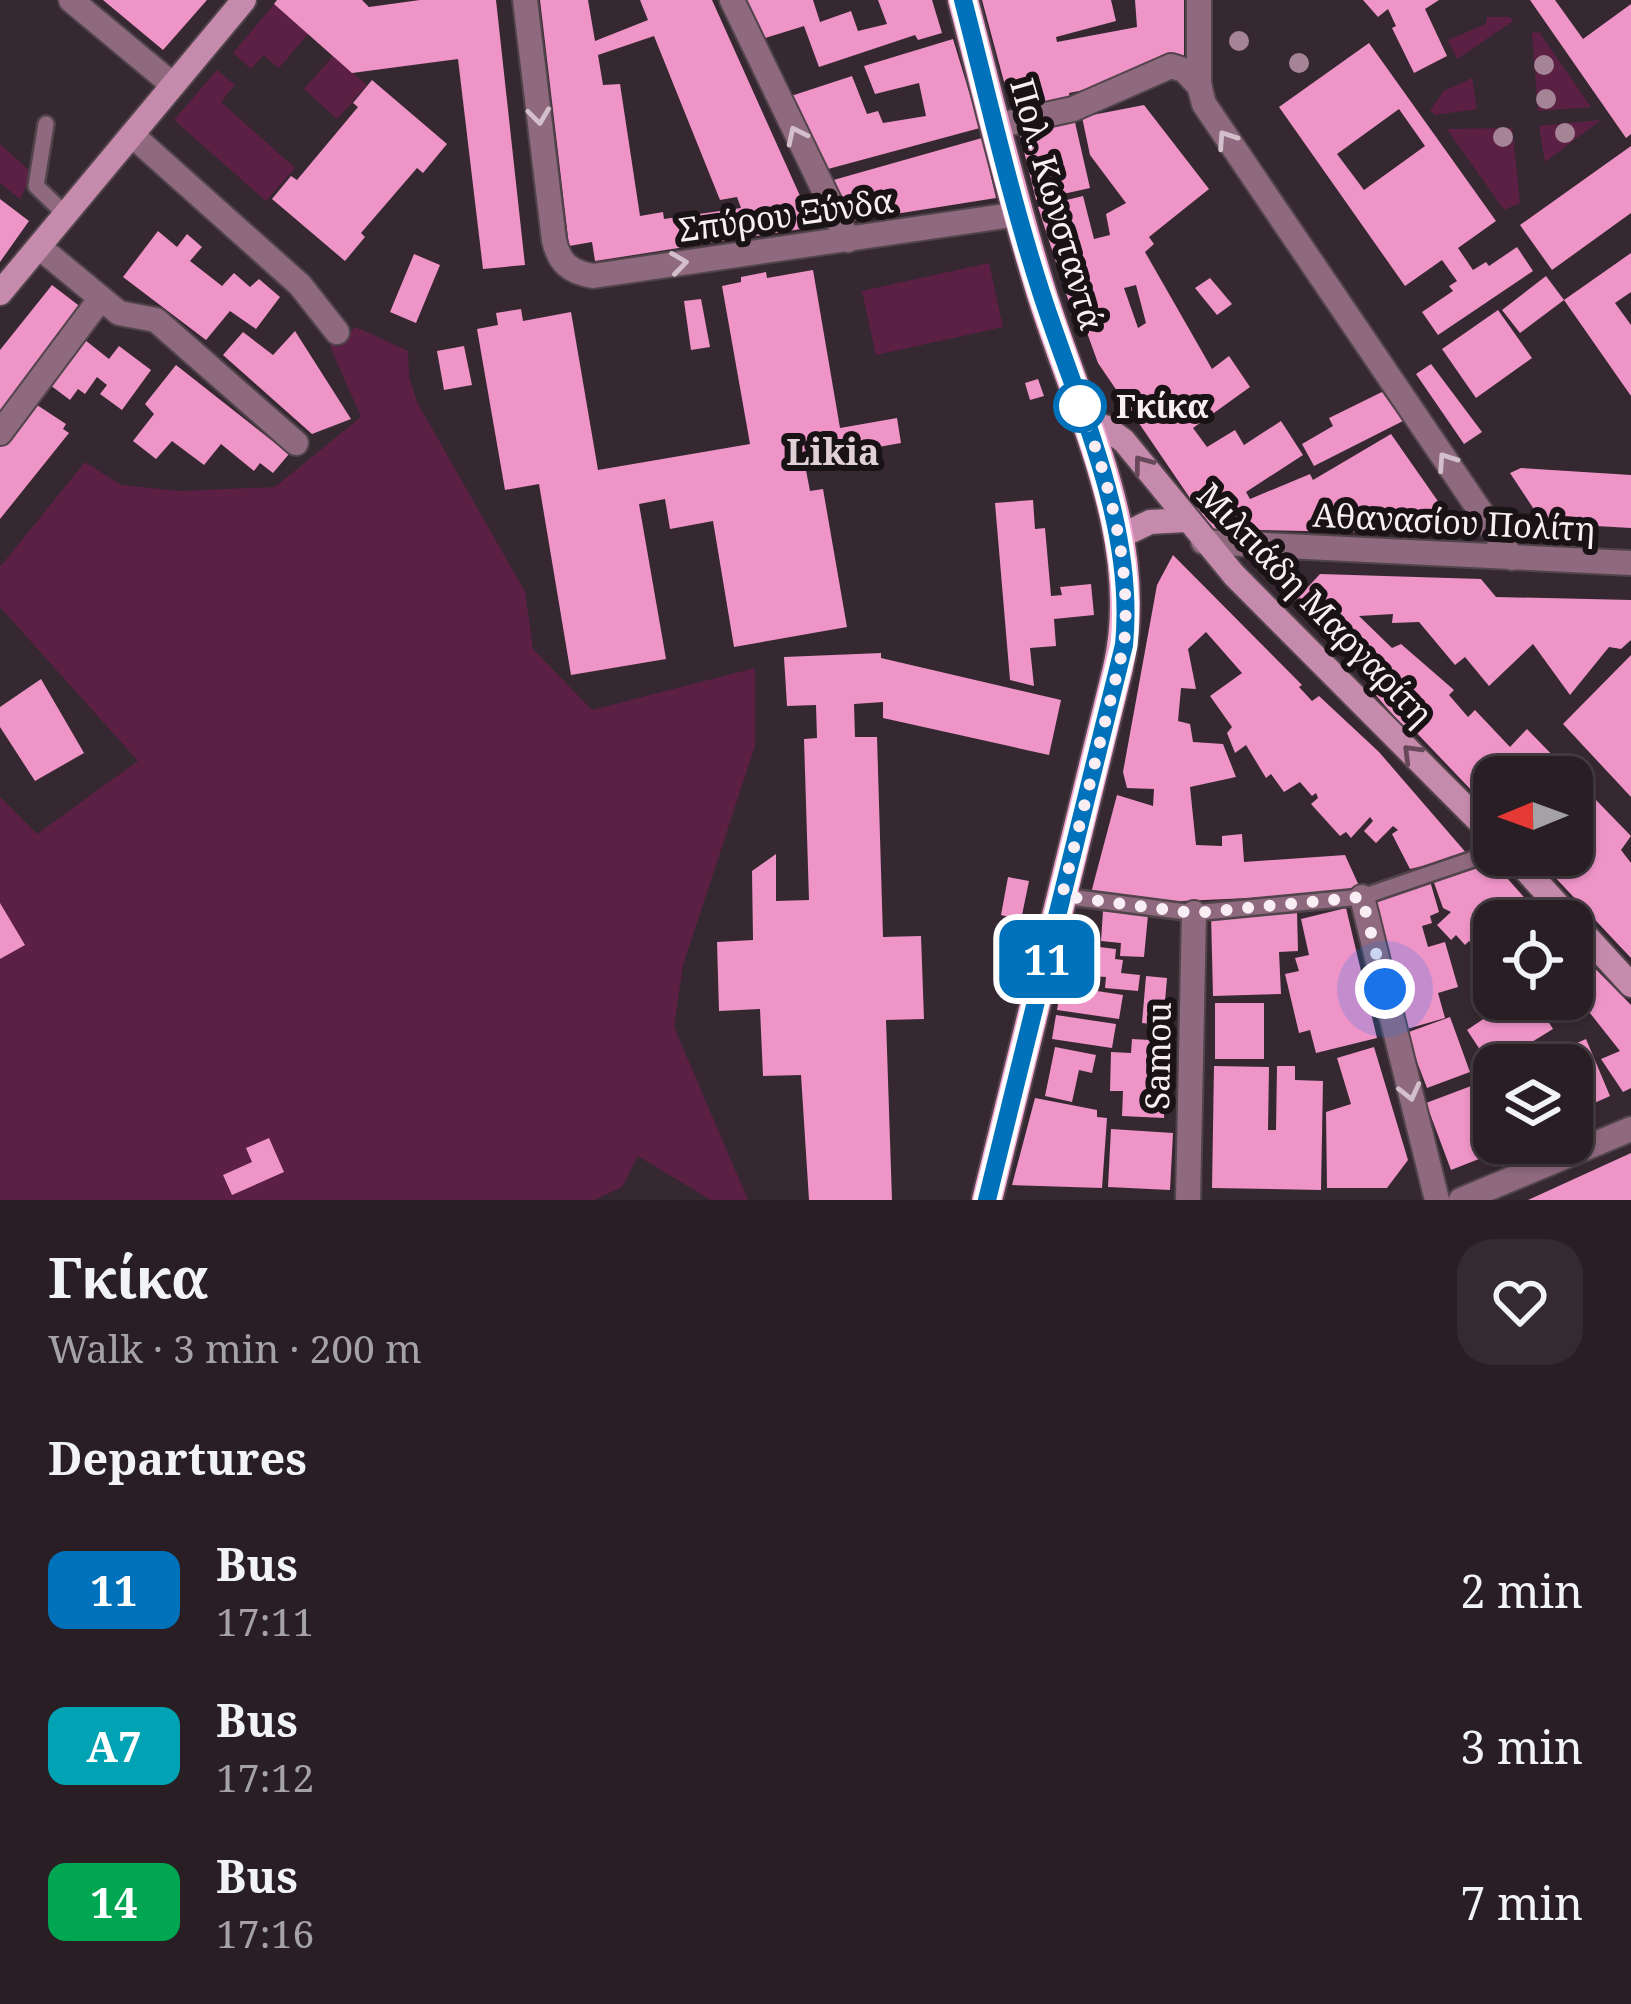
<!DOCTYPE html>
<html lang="en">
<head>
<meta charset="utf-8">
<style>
	body { margin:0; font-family:"Noto Serif",serif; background:#342b31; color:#f1f3f6; height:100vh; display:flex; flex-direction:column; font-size:45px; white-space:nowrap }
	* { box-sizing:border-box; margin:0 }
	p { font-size:39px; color:#a5a2a6 }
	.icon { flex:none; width:66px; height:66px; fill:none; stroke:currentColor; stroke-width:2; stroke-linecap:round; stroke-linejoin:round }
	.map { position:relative; height:1200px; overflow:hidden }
	.drawer { display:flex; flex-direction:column; background:#281e24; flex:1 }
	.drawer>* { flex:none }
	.badge { padding:0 24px; border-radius:18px; font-size:42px; line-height:78px }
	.needle { width:78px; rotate:269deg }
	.buttons { position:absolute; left:1473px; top:756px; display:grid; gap:24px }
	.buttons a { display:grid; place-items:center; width:120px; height:120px; border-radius:24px; background:#281e24; box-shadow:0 3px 9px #0004,0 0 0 3px #443c41; font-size:60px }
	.you { position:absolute; width:60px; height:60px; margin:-30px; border:9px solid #fff; border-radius:50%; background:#1a73e8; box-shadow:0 0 0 18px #1a73e833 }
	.map>.badge { position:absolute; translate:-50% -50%; box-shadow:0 0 0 6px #fff }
	h2 { padding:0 48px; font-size:45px; line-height:108px }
	.round { display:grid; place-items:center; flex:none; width:126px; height:126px; border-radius:36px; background:#342b31 }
	.headline { display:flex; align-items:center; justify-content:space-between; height:204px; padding:0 48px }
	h1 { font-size:57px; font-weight:700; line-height:90px }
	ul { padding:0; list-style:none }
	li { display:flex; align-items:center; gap:36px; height:156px; padding:0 48px }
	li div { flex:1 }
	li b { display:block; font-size:45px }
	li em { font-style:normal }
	li .badge { min-width:132px; font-weight:700; text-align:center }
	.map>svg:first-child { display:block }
	.green { fill:#5c2045 }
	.building { fill:#ee94c7; fill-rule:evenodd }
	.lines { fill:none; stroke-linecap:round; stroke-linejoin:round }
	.lane-casing { stroke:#51444b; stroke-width:20 }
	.street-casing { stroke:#51444b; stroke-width:28 }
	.secondary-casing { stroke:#51444b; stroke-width:28 }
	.primary-casing { stroke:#51444b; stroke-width:34 }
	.lane { stroke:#8f697e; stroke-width:15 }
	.street { stroke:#8f697e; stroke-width:24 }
	.secondary { stroke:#c68aac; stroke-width:24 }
	.primary { stroke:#f1a4cf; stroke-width:30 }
	.tree { fill:#a58496 }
	.oneway { stroke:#d3bfca }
	.oneway2 { stroke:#67495a }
	.line-casing { stroke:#fff; stroke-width:27 }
	.line { stroke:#0072bc; stroke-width:18 }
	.walk { stroke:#f8eef3; stroke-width:12; stroke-dasharray:0 21.6 }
	.stop-dot { fill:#fff; stroke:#0072bc; stroke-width:6 }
	.labels { text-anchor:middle; stroke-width:12; stroke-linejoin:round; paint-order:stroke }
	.street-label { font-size:33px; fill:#f8eef3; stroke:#191316 }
	.stop-label { font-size:33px; font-weight:bold; fill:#f8eef3; stroke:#191316; text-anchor:start }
	.neighbourhood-label { font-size:36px; font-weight:bold; fill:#e2d0d9; stroke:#191316 }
</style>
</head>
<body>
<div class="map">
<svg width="1631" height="1200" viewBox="0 0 1631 1200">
	<rect width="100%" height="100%" fill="#362830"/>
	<path class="green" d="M274,4L308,34L279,68L263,55L251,69L233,53Z
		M1487,17H1510L1513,21L1457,59L1448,40L1486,24Z
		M1539,32L1591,107L1538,111L1532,33Z
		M333,56L367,85L337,119L304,89Z
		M217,70L235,85L221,102L295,168L266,201L174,120Z
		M1472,78L1477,109L1435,115L1430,110L1444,91Z
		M1601,120L1545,162L1539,126Z
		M1512,128L1520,203L1504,210L1447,129Z
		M0,144L32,173L20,199L0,183Z
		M989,263L1003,327L876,355L862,291Z
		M356,327L408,351L409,377L417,402L525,592L533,649L592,710L755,668V746L683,965L674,1027L748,1200H711L638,1156L622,1187L594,1200H0V797L37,834L138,761L0,607V567L85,462L121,485L180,491L275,487L361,417L330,346Z"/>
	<path class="building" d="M103,0H207L163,50Z
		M277,0H362L369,7L420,0H496L525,265L483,269L458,59L352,73L274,4Z
		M540,0H588L595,41L648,20L640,0H712L814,227L595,261L592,242L569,246ZM654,36L720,200L737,197L741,208L664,219L663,212L640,216L620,84L603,85L598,55Z
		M743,0H813L820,22L851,11L858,31L887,24L878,0H932L942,33L918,40L915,35L819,67L804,26L759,40Z
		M982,0H1111L1116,21L1056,37L1057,42L1137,27L1135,0H1184V70L1069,93L1071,105L1014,119Z
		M1363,0H1439L1425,9L1447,56L1414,73L1392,28L1396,26L1388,9L1378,17Z
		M1530,0H1555L1583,39L1631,4V134L1626,138Z
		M953,39L980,128L828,169L791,96L852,76L867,114L878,111L883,123L926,116L919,83L875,94L864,66Z
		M1369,43L1496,221L1458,248L1473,270L1486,262L1489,266L1517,247L1533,271L1438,335L1422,312L1453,291L1449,286L1457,281L1442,260L1405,286L1279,107ZM1399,109L1425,146L1364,190L1337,154Z
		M372,80L447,144L423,173L417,168L361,233L365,237L345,261L272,199L291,176L297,180L358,107L353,103Z
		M1144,105L1209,189L1149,237L1154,244L1145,252L1212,369L1229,356L1250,387L1193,428L1207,447L1235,430L1244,445L1281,421L1303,455L1246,492L1250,499L1310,474L1313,480L1391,434L1442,507V534L1211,529L1098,363L1086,330L1079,333L1038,207L1083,196L1094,239L1110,235L1106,214L1126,203L1090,155L1082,117ZM1136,285L1146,323L1138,328L1124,288Z
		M1074,118L1090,188L1036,200L1019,131Z
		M982,138L996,198L851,221L830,181Z
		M1631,146V213L1552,270L1520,225Z
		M0,199L29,221L0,262Z
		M158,231L177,247L187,234L202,247L190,261L222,286L234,273L250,287L259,279L280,297L256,329L230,311L206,340L123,277Z
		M1631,253V292L1615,303L1631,325V396L1564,300Z
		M414,254L440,265L416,323L390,312Z
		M813,270L840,428L897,418L901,443L804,460L810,491L823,489L847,627L734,647L713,521L670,529L665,499L639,504L666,659L571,675L539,484L505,490L477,329L498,325L496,313L521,309L523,321L571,312L598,470L750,444L722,286L741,282V277L766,272L767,278Z
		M1546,276L1564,300L1520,333L1502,310Z
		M1210,278L1232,304L1217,315L1195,288Z
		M52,285L82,308L0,413V350Z
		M701,299L710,347L691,350L684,301Z
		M1498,310L1532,358L1476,398L1442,349Z
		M295,331L351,419L312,434L223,355L243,332L273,355Z
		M85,340L109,359L119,346L151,370L122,410L100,394L107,385L97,377L85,394L78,389L70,400L50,385Z
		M464,346L472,385L444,390L437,351Z
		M1431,364L1482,432L1464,444L1416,374Z
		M176,365L289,454L273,473L260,463L254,471L221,444L204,465L172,441L156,459L133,441L154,414L145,404Z
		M1038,379L1044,396L1030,400L1025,383Z
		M1382,392L1403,421L1314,466L1302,444L1333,426L1329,418Z
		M34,403L66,424L63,429L69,433L0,519V446Z
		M1521,468L1631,475V528L1543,523L1510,473Z
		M1033,500L1035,529L1045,528L1051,596L1062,595L1060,587L1091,584L1094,615L1054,619L1056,646L1030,648L1034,686L1010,680L995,503Z
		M1173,555L1302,685L1299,687L1312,701L1319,696L1379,752L1468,855L1410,869L1392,834L1398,830L1393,826L1376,843L1364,831L1373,821L1370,817L1351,838L1346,832L1340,836L1311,804L1318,798L1316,793L1312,796L1300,782L1284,792L1271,774L1266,778L1246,745L1235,753L1227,733L1232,727L1210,696L1242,673L1206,632L1188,649L1196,689L1181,688L1178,721L1190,724L1193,742L1223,744L1236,777L1190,787L1196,845L1222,846V836L1242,834L1244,862L1345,855L1360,888L1274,897L1159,902L1091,893L1117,795L1153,806L1154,789L1127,788L1123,772L1157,585Z
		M1320,574L1481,579L1496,597L1631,600V640L1621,649L1609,647L1570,695L1533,644L1489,686L1465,657L1455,665L1419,622L1392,623L1393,614L1359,616L1392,648L1401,644L1454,690L1449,695L1468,717L1475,710L1510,747L1527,729L1631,836L1621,850L1631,863V958L1534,855H1572V777H1494V814L1413,729L1409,733L1366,684L1370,677L1294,602Z
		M881,653V658L1061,700L1049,755L883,718V702L854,704L855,737H877L883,937L921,936L924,1019L886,1020L892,1200H809L801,1075L763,1076L760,1009L719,1011L717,942L753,940L752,871L776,854V901L809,900L804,739L817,738L816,705L787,706L784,657Z
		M1631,655V797L1563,724Z
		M41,679L84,753L35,781L0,727V707Z
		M1492,861L1545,921H1494V970L1469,941L1465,945L1456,935L1451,940L1437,925L1451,912L1443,908L1433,880Z
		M1008,877L1029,881L1021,920L1001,915Z
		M1430,881L1439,912L1430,916L1432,923L1422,926L1428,947L1445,942L1458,987L1438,993L1445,1018L1407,1029L1369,899Z
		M0,903L25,945L0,959Z
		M1346,908L1377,1038L1316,1053L1310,1030L1299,1033L1285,974L1299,971L1295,958L1309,955L1301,919Z
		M1103,911L1148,915L1144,957L1120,956L1121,943L1101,941Z
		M1297,912L1298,951L1279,952L1281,994L1213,996L1211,914Z
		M1082,945L1116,949L1115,959L1123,960L1121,973L1140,975L1138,991L1105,988L1106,977L1092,976L1093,965L1080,964Z
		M1572,945L1631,1005V1088L1623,1092L1601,1059L1620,1051L1578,998L1565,1008L1556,999H1572Z
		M1064,969L1083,972L1082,980L1099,983L1097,991L1123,995L1119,1019L1057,1010Z
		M1146,976L1167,978L1163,1025L1142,1023Z
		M1513,999H1534L1553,1029L1494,1065V1071L1467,1030Z
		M1215,1003H1264V1059H1215Z
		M1056,1015L1116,1024L1112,1048L1052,1039Z
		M1450,1017L1470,1072L1427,1088L1406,1033Z
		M1132,1039L1167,1041L1164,1118L1122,1116L1123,1091H1110L1111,1052L1131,1053Z
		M1586,1039L1610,1096L1572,1113V1065H1562L1556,1052Z
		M1055,1047L1096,1055L1092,1073L1079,1070L1072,1102L1045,1096Z
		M1374,1047L1408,1160L1387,1188H1327L1326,1112L1351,1104L1337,1058Z
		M1214,1066L1269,1067L1268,1130H1276L1277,1066H1295V1080L1323,1081L1321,1190L1212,1188Z
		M1487,1080L1494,1099V1143H1511L1512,1146L1451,1170L1426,1103Z
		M1035,1098L1097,1110V1117L1107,1118L1102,1188L1012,1185Z
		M1111,1129L1173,1133L1170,1190L1108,1187Z
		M269,1138L284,1172L232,1195L223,1175L252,1162L246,1148Z
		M1631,1153V1200H1528Z"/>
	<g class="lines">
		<g class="lane-casing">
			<path id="lane" d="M46,124L36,186L66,215
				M1062,896L1194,913L1362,897L1494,852"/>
		</g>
		<g class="street-casing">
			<path id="street" d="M71,0L173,85
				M525,0L554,240C559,263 570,272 593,276L1018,214
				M732,0L848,240
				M1199,0V85L1204,104L1512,558
				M996,126L1073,109L1171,66L1184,70L1200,87
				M132,135L300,285L337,332
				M39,247L119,313L156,320L296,443
				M0,433L101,298
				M1203,542L1631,563
				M1362,897L1437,1200
				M1188,1200L1194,913
				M1461,1200L1631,1129"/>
		</g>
		<g class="secondary-casing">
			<path id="secondary" d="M0,293L244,0
				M1088,426L1105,427L1124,441L1234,575L1494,836
				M1117,538L1150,522L1185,520
				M1512,855L1631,985"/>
		</g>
		<g class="primary-casing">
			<path id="primary" d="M963,0C988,95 1010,191 1039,285C1076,407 1148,539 1118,668L987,1200"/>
		</g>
		<use href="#lane" class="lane"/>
		<use href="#street" class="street"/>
		<use href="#secondary" class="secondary"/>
		<use href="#primary" class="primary"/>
	</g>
	<g class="tree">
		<circle cx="1239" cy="41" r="10"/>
		<circle cx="1299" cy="63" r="10"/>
		<circle cx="1544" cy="65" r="10"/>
		<circle cx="1546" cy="99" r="10"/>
		<circle cx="1565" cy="133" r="10"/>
		<circle cx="1503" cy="137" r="10"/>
	</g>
	<defs><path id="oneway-chevron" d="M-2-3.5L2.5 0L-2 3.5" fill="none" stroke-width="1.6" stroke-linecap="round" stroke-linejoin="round" transform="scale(3)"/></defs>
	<g class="oneway">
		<use href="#oneway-chevron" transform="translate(539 116) rotate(83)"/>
		<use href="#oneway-chevron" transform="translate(796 135) rotate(-116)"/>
		<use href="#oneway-chevron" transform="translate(1226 139) rotate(-124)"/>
		<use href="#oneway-chevron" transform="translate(679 263) rotate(-8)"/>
		<use href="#oneway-chevron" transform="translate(1446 461) rotate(-124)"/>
		<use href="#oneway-chevron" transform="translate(1410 1092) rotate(76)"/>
	</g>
	<g class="oneway2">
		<use href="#oneway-chevron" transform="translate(1142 464) rotate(-127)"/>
		<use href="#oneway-chevron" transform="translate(1411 753) rotate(-135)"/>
	</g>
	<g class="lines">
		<g class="line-casing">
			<path id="line" d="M963,0C988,97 1010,196 1041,292C1077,404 1136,524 1124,645L987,1200"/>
		</g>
		<use href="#line" class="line"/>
		<path class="walk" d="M1080,406C1109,478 1132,567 1124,645L1062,896L1194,913L1362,897L1385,989"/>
	</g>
	<circle class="stop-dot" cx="1080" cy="406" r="24"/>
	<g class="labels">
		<g class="street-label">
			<text transform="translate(1057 204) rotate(74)" y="12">Πολ. Κωνσταντά</text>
			<text transform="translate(786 215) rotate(-8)" y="12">Σπύρου Ξύνδα</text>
			<text transform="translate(1454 522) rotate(3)" y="12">Αθανασίου Πολίτη</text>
			<text transform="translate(1315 604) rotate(46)" y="12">Μιλτιάδη Μαργαρίτη</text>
			<text transform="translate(1158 1056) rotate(-89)" y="12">Samou</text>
		</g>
		<g class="stop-label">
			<text x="1116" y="418">Γκίκα</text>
		</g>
		<g class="neighbourhood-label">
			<text x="833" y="465">Likia</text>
		</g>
	</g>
</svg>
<div class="buttons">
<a><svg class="needle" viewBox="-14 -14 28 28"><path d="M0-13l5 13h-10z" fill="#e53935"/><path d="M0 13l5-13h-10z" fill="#a5a2a6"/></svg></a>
<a><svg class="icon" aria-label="locate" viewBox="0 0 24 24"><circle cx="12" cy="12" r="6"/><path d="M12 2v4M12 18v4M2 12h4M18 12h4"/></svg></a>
<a><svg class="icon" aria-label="layers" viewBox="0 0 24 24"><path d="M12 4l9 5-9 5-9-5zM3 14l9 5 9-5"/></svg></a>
</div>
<div class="you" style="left:1385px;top:989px"></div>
<b class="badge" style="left:1047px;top:959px;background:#0072bc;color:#fff">11</b>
</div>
<section class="drawer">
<div class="headline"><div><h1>Γκίκα</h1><p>Walk · 3 min · 200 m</p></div><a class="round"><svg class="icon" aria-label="heart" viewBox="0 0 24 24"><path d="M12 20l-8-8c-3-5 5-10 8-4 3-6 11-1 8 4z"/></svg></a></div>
<h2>Departures</h2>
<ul>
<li><span class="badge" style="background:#0072bc;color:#fff">11</span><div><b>Bus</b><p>17:11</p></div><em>2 min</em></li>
<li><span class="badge" style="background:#00a3b4;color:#fff">A7</span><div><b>Bus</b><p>17:12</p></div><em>3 min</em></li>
<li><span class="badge" style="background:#00a651;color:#fff">14</span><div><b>Bus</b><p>17:16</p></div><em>7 min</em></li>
</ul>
</section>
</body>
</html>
